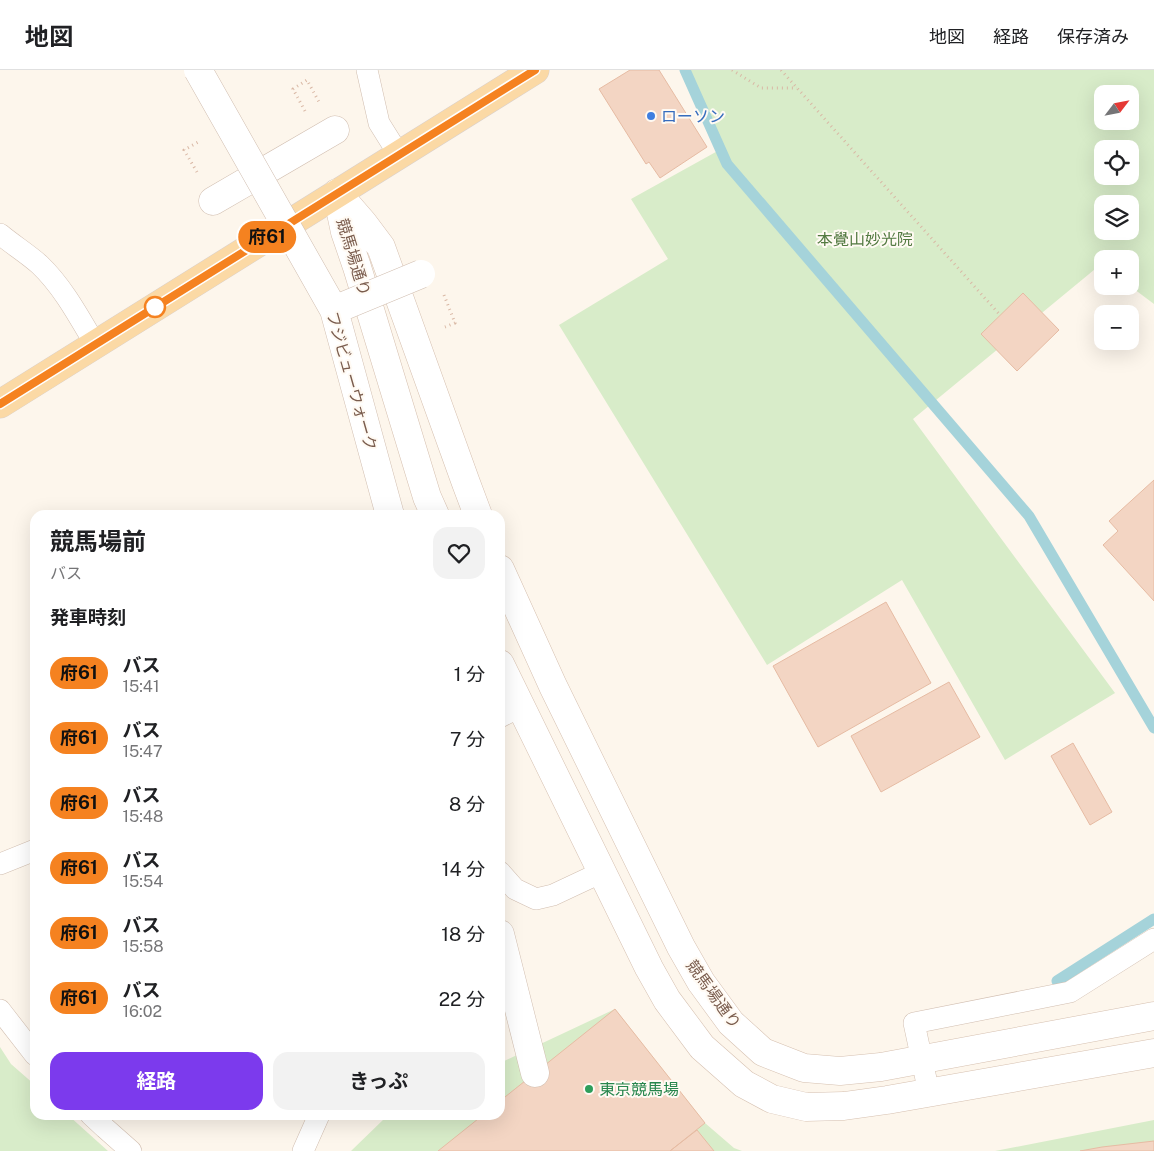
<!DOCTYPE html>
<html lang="ja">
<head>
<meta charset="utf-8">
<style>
	body { margin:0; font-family:"Public Sans","Noto Sans JP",sans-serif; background:#f2f2f2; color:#202124; height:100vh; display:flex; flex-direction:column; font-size:19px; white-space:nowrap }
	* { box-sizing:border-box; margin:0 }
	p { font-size:16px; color:#757577 }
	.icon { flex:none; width:28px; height:28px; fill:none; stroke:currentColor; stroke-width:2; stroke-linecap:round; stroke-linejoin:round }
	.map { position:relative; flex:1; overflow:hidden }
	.panel { position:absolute; left:30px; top:440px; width:475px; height:610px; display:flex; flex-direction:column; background:#fff; border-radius:15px; box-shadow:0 5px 20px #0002 }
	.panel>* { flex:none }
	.badge { padding:0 10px; border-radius:16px; font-size:18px; line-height:32px }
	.needle { width:32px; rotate:58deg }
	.fabs { position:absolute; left:1094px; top:15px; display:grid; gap:10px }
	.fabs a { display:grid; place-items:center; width:45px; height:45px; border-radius:10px; background:#fff; box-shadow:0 5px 20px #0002; font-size:25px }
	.map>.badge { position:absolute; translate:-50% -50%; box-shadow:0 0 0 2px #fff }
	h2 { padding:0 20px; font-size:19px; line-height:45px }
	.round { display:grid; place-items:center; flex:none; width:52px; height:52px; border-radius:15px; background:#f2f2f2 }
	.summary { display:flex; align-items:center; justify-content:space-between; height:85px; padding:0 20px }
	h1 { font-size:24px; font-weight:700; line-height:38px }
	.action { display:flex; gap:10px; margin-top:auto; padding:10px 20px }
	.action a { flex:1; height:58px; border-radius:15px; background:#7c3aed; color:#fff; font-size:20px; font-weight:700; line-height:58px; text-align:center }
	.action a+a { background:#f2f2f2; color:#202124 }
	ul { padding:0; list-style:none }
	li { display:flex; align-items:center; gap:15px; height:65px; padding:0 20px }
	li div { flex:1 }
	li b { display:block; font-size:19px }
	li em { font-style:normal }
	li .badge { min-width:55px; font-weight:700; text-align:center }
	header { display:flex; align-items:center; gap:30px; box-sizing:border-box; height:70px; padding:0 25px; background:#fff; border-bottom:1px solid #e0e0e0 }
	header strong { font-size:24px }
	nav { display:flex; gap:28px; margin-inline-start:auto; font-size:18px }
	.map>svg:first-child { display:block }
	.green { fill:#d8ecc9; fill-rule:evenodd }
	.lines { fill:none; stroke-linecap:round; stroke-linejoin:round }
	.stream { stroke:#a5d3da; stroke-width:11 }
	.building { fill:#f3d5c3; stroke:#e6bba3 }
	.lane-casing { stroke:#d1beb0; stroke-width:22 }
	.street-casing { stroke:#d1beb0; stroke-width:29 }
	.secondary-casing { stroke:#d6c0b0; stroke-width:29 }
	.primary-casing { stroke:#dad1cd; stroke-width:29 }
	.path { stroke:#d9b8a5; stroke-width:3; stroke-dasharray:1 4; stroke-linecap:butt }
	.lane { stroke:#fff; stroke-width:21 }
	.street { stroke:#fff; stroke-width:28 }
	.secondary { stroke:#fff; stroke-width:28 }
	.primary { stroke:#fbd9a5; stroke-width:28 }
	.street-bridge-casing { stroke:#d1beb0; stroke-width:29; stroke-linecap:butt }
	.street-bridge { stroke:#fff; stroke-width:28 }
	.line-casing { stroke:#fff; stroke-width:11 }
	.line { stroke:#f58220; stroke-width:8 }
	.shop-dot { fill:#3f7fe0; stroke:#fffaf3; stroke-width:2 }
	.stop-dot { fill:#fff; stroke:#f58220; stroke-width:2.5 }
	.leisure-dot { fill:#2e9e5b; stroke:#fffaf3; stroke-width:2 }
	.labels { text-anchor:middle; stroke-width:4; stroke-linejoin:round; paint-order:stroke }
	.shop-label { font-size:16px; fill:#366cbe; stroke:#fffaf3; text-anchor:start }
	.park-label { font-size:16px; fill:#537a41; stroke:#fffaf3 }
	.street-label { font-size:16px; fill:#7a5c4d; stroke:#fffaf3 }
	.leisure-label { font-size:16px; fill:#27864d; stroke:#fffaf3; text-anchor:start }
</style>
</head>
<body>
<header>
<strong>地図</strong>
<nav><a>地図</a><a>経路</a><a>保存済み</a></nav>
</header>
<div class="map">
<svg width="1154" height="1081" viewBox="0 0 1154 1081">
	<rect width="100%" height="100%" fill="#fdf6ec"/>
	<path class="green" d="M687,0H1154V234L1130,216V189H1102V196L1100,195L913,349L1115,623L1005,690L902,510L767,595L559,255L668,189L631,129L723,78ZM1102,24H1130V51H1102ZM1102,79H1130V106H1102ZM1102,134H1130V161H1102Z
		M615,939L705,1053L734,1078L742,1081H351L385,1048L390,1045H500V993Z
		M0,977L11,994L35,1015V1045H68L108,1081H0Z
		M1154,1050V1081H995Z"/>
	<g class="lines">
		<path class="stream" d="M685,0L727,94L1029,446L1154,658
			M1057,911L1154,849"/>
	</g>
	<path class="building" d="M630,0H659L707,77L660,108L649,92L646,94L599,19Z
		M1023,223L1059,260L1017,301L981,264Z
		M1154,410V531L1103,475L1118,461L1109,451Z
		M886,532L931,613L818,677L773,596Z
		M949,612L980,667L881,722L851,666Z
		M1073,673L1112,742L1090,755L1051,686Z
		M615,939L705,1053L670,1081H438L483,1045H500V1031Z
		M697,1060L714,1081H670Z
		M1154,1071V1081H1080L1102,1077Z"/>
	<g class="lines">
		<g class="lane-casing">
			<path id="lane" d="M367,0L379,53L399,85
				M0,164C13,175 28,184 40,195C63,217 79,247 95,274
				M500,647L521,636
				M0,794L35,780
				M500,802L515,819L536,829L553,825L602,802
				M0,940L35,985
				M929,1023L914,953L1070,922L1154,869
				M91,1045L105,1058L131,1081
				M303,1081L319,1045"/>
		</g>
		<g class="street-casing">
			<path id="street" d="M213,131L335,60
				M500,864L535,1003"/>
		</g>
		<g class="secondary-casing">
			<path id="secondary" d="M337,123L363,153L381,177L466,413L478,445
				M337,124L345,162L357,197L427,427L435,445
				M500,499L553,616L681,877L701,912L731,953L763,982L804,998L840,1001L881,997L1154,946
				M500,594L649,898L667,930L702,977L744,1014L772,1029L806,1037L844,1036L887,1030L1154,983"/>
		</g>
		<g class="primary-casing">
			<path id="primary" d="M0,334L535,0"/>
		</g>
		<path class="path" d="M732,0L761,18H797
			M781,0L1000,245
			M305,41L293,19L307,10L319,32
			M197,102L184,80L200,71
			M444,225L455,253L445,257"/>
		<use href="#lane" class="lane"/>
		<use href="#street" class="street"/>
		<use href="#secondary" class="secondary"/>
		<use href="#primary" class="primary"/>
		<g class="street-bridge-casing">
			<path id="street-bridge" d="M198,0L334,240L390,445
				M334,240L421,204"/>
		</g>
		<use href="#street-bridge" class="street-bridge"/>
	</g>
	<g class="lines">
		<g class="line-casing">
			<path id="line" d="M0,334L535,0"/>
		</g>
		<use href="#line" class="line"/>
	</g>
	<circle class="shop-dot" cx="651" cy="46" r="5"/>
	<circle class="stop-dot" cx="155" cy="237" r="10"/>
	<circle class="leisure-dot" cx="589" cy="1019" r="5"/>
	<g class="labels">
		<g class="shop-label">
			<text x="661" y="52">ローソン</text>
		</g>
		<g class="park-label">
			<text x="865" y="175">本覺山妙光院</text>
		</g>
		<g class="street-label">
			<text transform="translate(354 187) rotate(73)" y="6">競馬場通り</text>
			<text transform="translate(352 311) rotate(74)" y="6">フジビューウォーク</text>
			<text transform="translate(714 924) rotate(54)" y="6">競馬場通り</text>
		</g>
		<g class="leisure-label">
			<text x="599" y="1025">東京競馬場</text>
		</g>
	</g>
</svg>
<div class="fabs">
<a><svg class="needle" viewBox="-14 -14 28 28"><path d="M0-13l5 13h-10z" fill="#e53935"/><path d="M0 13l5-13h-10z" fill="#757577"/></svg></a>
<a><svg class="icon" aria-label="locate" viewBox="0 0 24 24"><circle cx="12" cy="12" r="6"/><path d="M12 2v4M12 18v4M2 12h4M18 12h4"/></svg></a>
<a><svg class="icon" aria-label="layers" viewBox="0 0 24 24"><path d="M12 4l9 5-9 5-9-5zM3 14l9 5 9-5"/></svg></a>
<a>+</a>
<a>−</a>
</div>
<b class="badge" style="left:267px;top:167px;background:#f58220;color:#111">府61</b>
<section class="panel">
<div class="summary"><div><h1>競馬場前</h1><p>バス</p></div><a class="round"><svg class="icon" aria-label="heart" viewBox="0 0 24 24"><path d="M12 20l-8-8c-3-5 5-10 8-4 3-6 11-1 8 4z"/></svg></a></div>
<h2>発車時刻</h2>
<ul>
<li><span class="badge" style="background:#f58220;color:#111">府61</span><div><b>バス</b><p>15:41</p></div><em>1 分</em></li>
<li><span class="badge" style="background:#f58220;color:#111">府61</span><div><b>バス</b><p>15:47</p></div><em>7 分</em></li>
<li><span class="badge" style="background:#f58220;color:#111">府61</span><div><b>バス</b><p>15:48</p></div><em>8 分</em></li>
<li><span class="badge" style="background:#f58220;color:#111">府61</span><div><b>バス</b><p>15:54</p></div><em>14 分</em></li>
<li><span class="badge" style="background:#f58220;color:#111">府61</span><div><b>バス</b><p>15:58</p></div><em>18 分</em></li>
<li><span class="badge" style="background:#f58220;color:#111">府61</span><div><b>バス</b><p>16:02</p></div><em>22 分</em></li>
</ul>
<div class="action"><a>経路</a><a>きっぷ</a></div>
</section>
</div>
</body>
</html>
